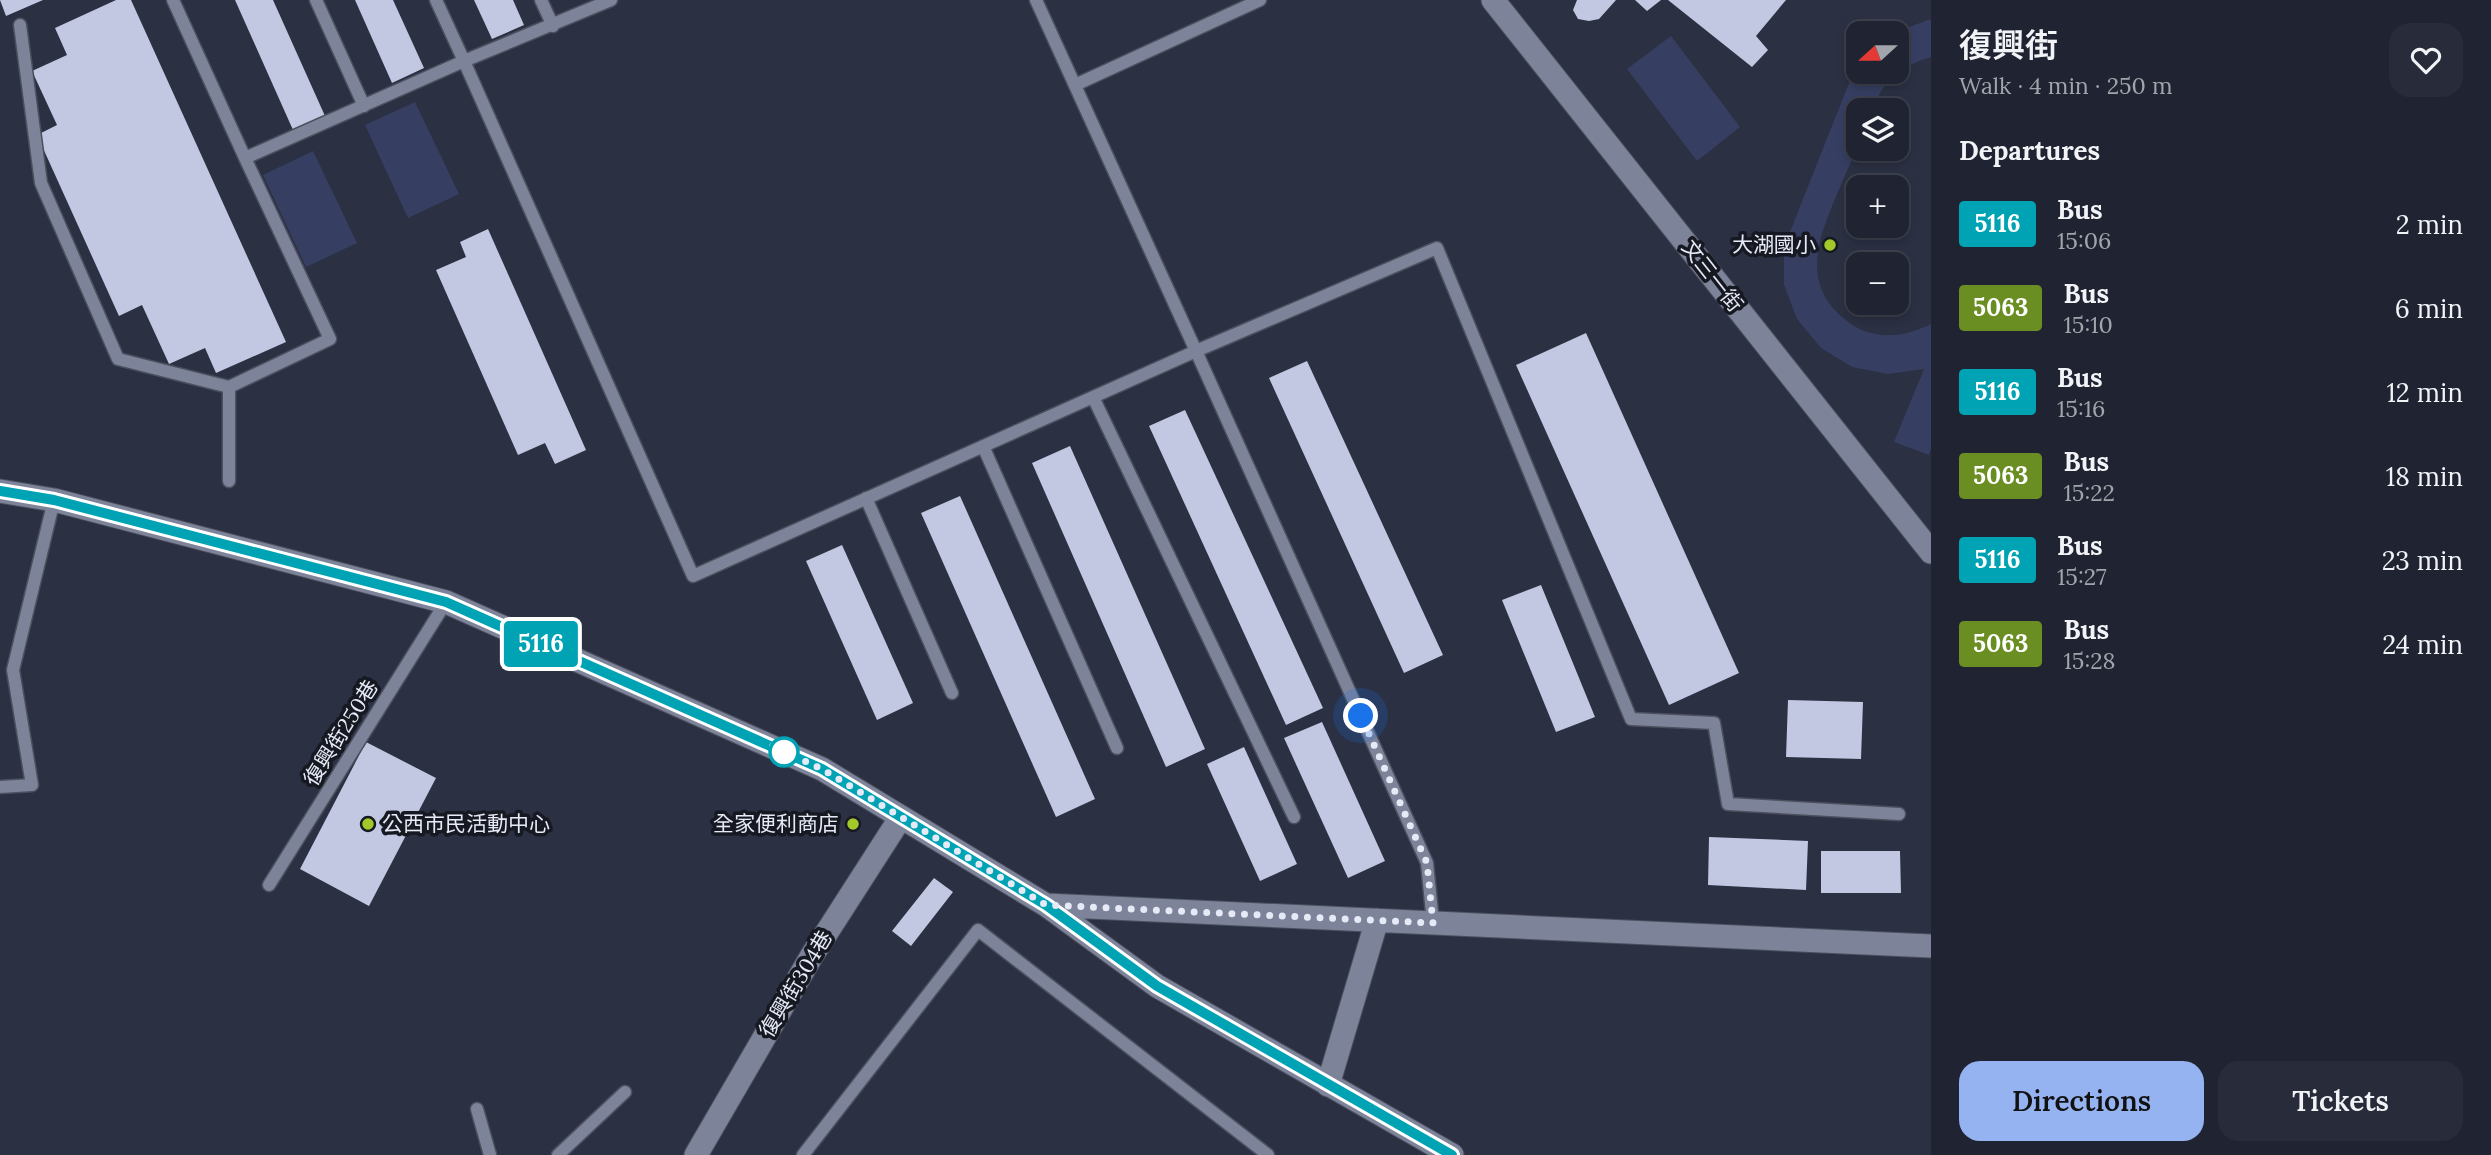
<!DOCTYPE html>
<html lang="en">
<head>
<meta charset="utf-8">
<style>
	body { margin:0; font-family:Lora,"Noto Sans TC",serif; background:#282c3a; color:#f1f3f6; height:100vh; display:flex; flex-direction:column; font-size:26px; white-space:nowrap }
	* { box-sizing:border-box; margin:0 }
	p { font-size:23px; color:#a2a4ac }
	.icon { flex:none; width:38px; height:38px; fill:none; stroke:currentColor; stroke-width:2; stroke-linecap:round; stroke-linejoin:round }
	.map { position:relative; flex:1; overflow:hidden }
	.drawer { display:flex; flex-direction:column; background:#202432; width:560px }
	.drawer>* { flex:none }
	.badge { padding:0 14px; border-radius:5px; font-size:24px; line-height:46px }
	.needle { width:46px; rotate:249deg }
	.buttons { position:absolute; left:1846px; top:21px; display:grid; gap:14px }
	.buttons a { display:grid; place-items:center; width:63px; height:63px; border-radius:14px; background:#202432; box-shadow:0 4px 10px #0003,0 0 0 2px #3d414d; font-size:35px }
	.you { position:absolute; width:35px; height:35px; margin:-18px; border:5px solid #fff; border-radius:50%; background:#1a73e8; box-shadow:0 0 0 10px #1a73e833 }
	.map>.badge { position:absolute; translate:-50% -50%; box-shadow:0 0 0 4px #fff }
	h2 { padding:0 28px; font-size:26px; line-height:63px }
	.round { display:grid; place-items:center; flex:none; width:74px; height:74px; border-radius:21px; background:#282c3a }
	.head { display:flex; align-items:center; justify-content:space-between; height:119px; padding:0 28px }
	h1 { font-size:33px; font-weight:600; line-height:52px }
	.primary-button { display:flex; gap:14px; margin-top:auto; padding:14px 28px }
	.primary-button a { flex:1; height:80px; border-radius:21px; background:#95b2f1; color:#111; font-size:28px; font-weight:600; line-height:80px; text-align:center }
	.primary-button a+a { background:#282c3a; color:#f1f3f6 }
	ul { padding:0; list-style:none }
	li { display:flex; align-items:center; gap:21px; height:84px; padding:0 28px }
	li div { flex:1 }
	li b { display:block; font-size:26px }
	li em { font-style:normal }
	li .badge { min-width:77px; font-weight:700; text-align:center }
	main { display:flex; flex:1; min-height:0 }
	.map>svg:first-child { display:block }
	.green { fill:#363f62 }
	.building { fill:#c2c8e1 }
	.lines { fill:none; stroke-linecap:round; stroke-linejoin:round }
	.service-casing { stroke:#4b4f5e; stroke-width:15 }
	.minor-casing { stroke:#4b4f5e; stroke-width:25 }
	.service { stroke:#7d8399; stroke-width:12 }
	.minor { stroke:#7d8399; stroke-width:23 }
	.line-casing { stroke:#fff; stroke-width:16 }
	.line { stroke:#00a3b4; stroke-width:10 }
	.walk { stroke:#e6eaf6; stroke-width:7; stroke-dasharray:0 12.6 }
	.poi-dot { fill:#a2c929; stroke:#161921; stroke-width:2.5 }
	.stop-dot { fill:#fff; stroke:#00a3b4; stroke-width:3.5 }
	.labels { text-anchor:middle; stroke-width:7; stroke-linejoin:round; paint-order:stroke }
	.poi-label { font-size:21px; fill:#e6eaf6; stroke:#161921; text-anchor:end }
	.street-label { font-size:21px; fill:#e6eaf6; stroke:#161921 }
</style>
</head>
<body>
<main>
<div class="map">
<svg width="1931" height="1155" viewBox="0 0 1931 1155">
	<rect width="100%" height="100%" fill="#2b3043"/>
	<path class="green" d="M1928,20H1931V57C1897,68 1886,77 1872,110H1858C1858,120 1860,133 1858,143C1857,152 1850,163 1846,173C1824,227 1790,284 1854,326C1879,341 1907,336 1931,324V449L1929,455L1894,442L1924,369L1888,374L1852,367L1821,348L1797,319L1784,285V247L1851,78L1858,68V72H1897V33H1894Z
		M1671,36L1740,127L1697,161L1627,69Z
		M415,102L459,194L408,218L365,125Z
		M313,151L357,243L306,267L263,175Z"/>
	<path class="building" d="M0,0H43L6,16Z
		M116,0H131L286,342L216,373L205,348L169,364L142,305L119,316L37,135L57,125L32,71L67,55L55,28Z
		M235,0H273L325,116L293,130Z
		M355,0H393L424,68L392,83Z
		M474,0H513L524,25L492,39Z
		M1577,0H1616L1599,19L1589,21L1578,19L1573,10Z
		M1635,0H1661L1647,11Z
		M1668,0H1786L1756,36L1768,50L1752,67Z
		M488,229L586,450L555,464L545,443L518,455L436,270L466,257L460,242Z
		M1586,333L1739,673L1669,705L1516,365Z
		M1307,361L1443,655L1404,673L1269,378Z
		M1185,410L1323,708L1286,725L1149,426Z
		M1070,446L1205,749L1166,767L1032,463Z
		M960,496L1095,799L1056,817L921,513Z
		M842,545L913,703L877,720L806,561Z
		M1541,585L1595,717L1556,732L1502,600Z
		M1788,700L1863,702L1861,759L1786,757Z
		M1322,722L1385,861L1348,878L1284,738Z
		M366,742L436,778L369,906L300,869Z
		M1244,747L1297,864L1260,881L1207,764Z
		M1709,837L1808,841L1806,890L1708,885Z
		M1821,851H1900L1901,893H1821Z
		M934,878L953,892L911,946L892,931Z"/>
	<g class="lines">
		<g class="service-casing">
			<path id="service" d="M173,0L245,158
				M316,0L364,106
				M541,0L553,26
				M611,0L464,61L693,576L1196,351L1036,0
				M20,25L41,183L118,359L229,387L330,339L245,158L464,61L436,0
				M1075,85L1260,0
				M229,387V481
				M1093,397L1294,817
				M983,446L1117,748
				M866,498L952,693
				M0,787L32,785L13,670L54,500
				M269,885L446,602
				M1433,923L1427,863L1196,351L1437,248L1631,719L1714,723L1728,804L1899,814
				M477,1109L490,1155
				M558,1155L625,1092
				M803,1155L978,930L1268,1155"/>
		</g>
		<g class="minor-casing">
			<path id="minor" d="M1493,0L1931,552
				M0,491L54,500L446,602L822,769L1046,905L1157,986L1452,1155
				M1046,905L1931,946
				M1328,1085L1377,920
				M696,1155L811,957L901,817"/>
		</g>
		<use href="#service" class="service"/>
		<use href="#minor" class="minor"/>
	</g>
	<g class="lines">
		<g class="line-casing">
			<path id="line" d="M0,491L54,500L446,602L822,769L1046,905L1157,986L1452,1155"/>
		</g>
		<use href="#line" class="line"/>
		<path class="walk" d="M784,752L772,746L822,769L1046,905L1433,923L1427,863L1361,716"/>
	</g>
	<g class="poi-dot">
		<circle cx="1830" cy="245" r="7"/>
		<circle cx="368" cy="824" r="7"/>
		<circle cx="853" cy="824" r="7"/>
	</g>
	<circle class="stop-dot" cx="784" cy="752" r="14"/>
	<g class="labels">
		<g class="poi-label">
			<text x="1816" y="252">大湖國小</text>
			<text x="382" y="831" text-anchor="start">公西市民活動中心</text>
			<text x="839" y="831">全家便利商店</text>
		</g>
		<g class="street-label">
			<text transform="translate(1712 276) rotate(52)" y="7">文三一街</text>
			<text transform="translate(341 733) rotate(-58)" y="7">復興街250巷</text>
			<text transform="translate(796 984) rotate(-59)" y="7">復興街304巷</text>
		</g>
	</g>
</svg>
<div class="buttons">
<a><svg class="needle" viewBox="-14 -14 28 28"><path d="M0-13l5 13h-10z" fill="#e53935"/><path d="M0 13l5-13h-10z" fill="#a2a4ac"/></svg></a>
<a><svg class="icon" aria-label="layers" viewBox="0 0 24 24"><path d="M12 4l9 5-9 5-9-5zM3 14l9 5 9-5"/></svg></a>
<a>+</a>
<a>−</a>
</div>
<div class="you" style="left:1361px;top:716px"></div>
<b class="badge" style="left:541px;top:644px;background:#00a3b4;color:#fff">5116</b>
</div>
<section class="drawer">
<div class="head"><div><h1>復興街</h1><p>Walk · 4 min · 250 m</p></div><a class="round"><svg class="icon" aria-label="heart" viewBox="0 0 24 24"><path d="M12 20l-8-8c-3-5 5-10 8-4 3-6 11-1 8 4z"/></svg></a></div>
<h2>Departures</h2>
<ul>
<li><span class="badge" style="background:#00a3b4;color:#fff">5116</span><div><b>Bus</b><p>15:06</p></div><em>2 min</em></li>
<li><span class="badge" style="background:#6b8e23;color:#fff">5063</span><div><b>Bus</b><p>15:10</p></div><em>6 min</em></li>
<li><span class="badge" style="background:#00a3b4;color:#fff">5116</span><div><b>Bus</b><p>15:16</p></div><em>12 min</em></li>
<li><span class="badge" style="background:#6b8e23;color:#fff">5063</span><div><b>Bus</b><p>15:22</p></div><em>18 min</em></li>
<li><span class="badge" style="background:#00a3b4;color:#fff">5116</span><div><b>Bus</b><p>15:27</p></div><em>23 min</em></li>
<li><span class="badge" style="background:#6b8e23;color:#fff">5063</span><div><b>Bus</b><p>15:28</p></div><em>24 min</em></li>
</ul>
<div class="primary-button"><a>Directions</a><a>Tickets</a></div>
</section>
</main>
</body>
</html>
